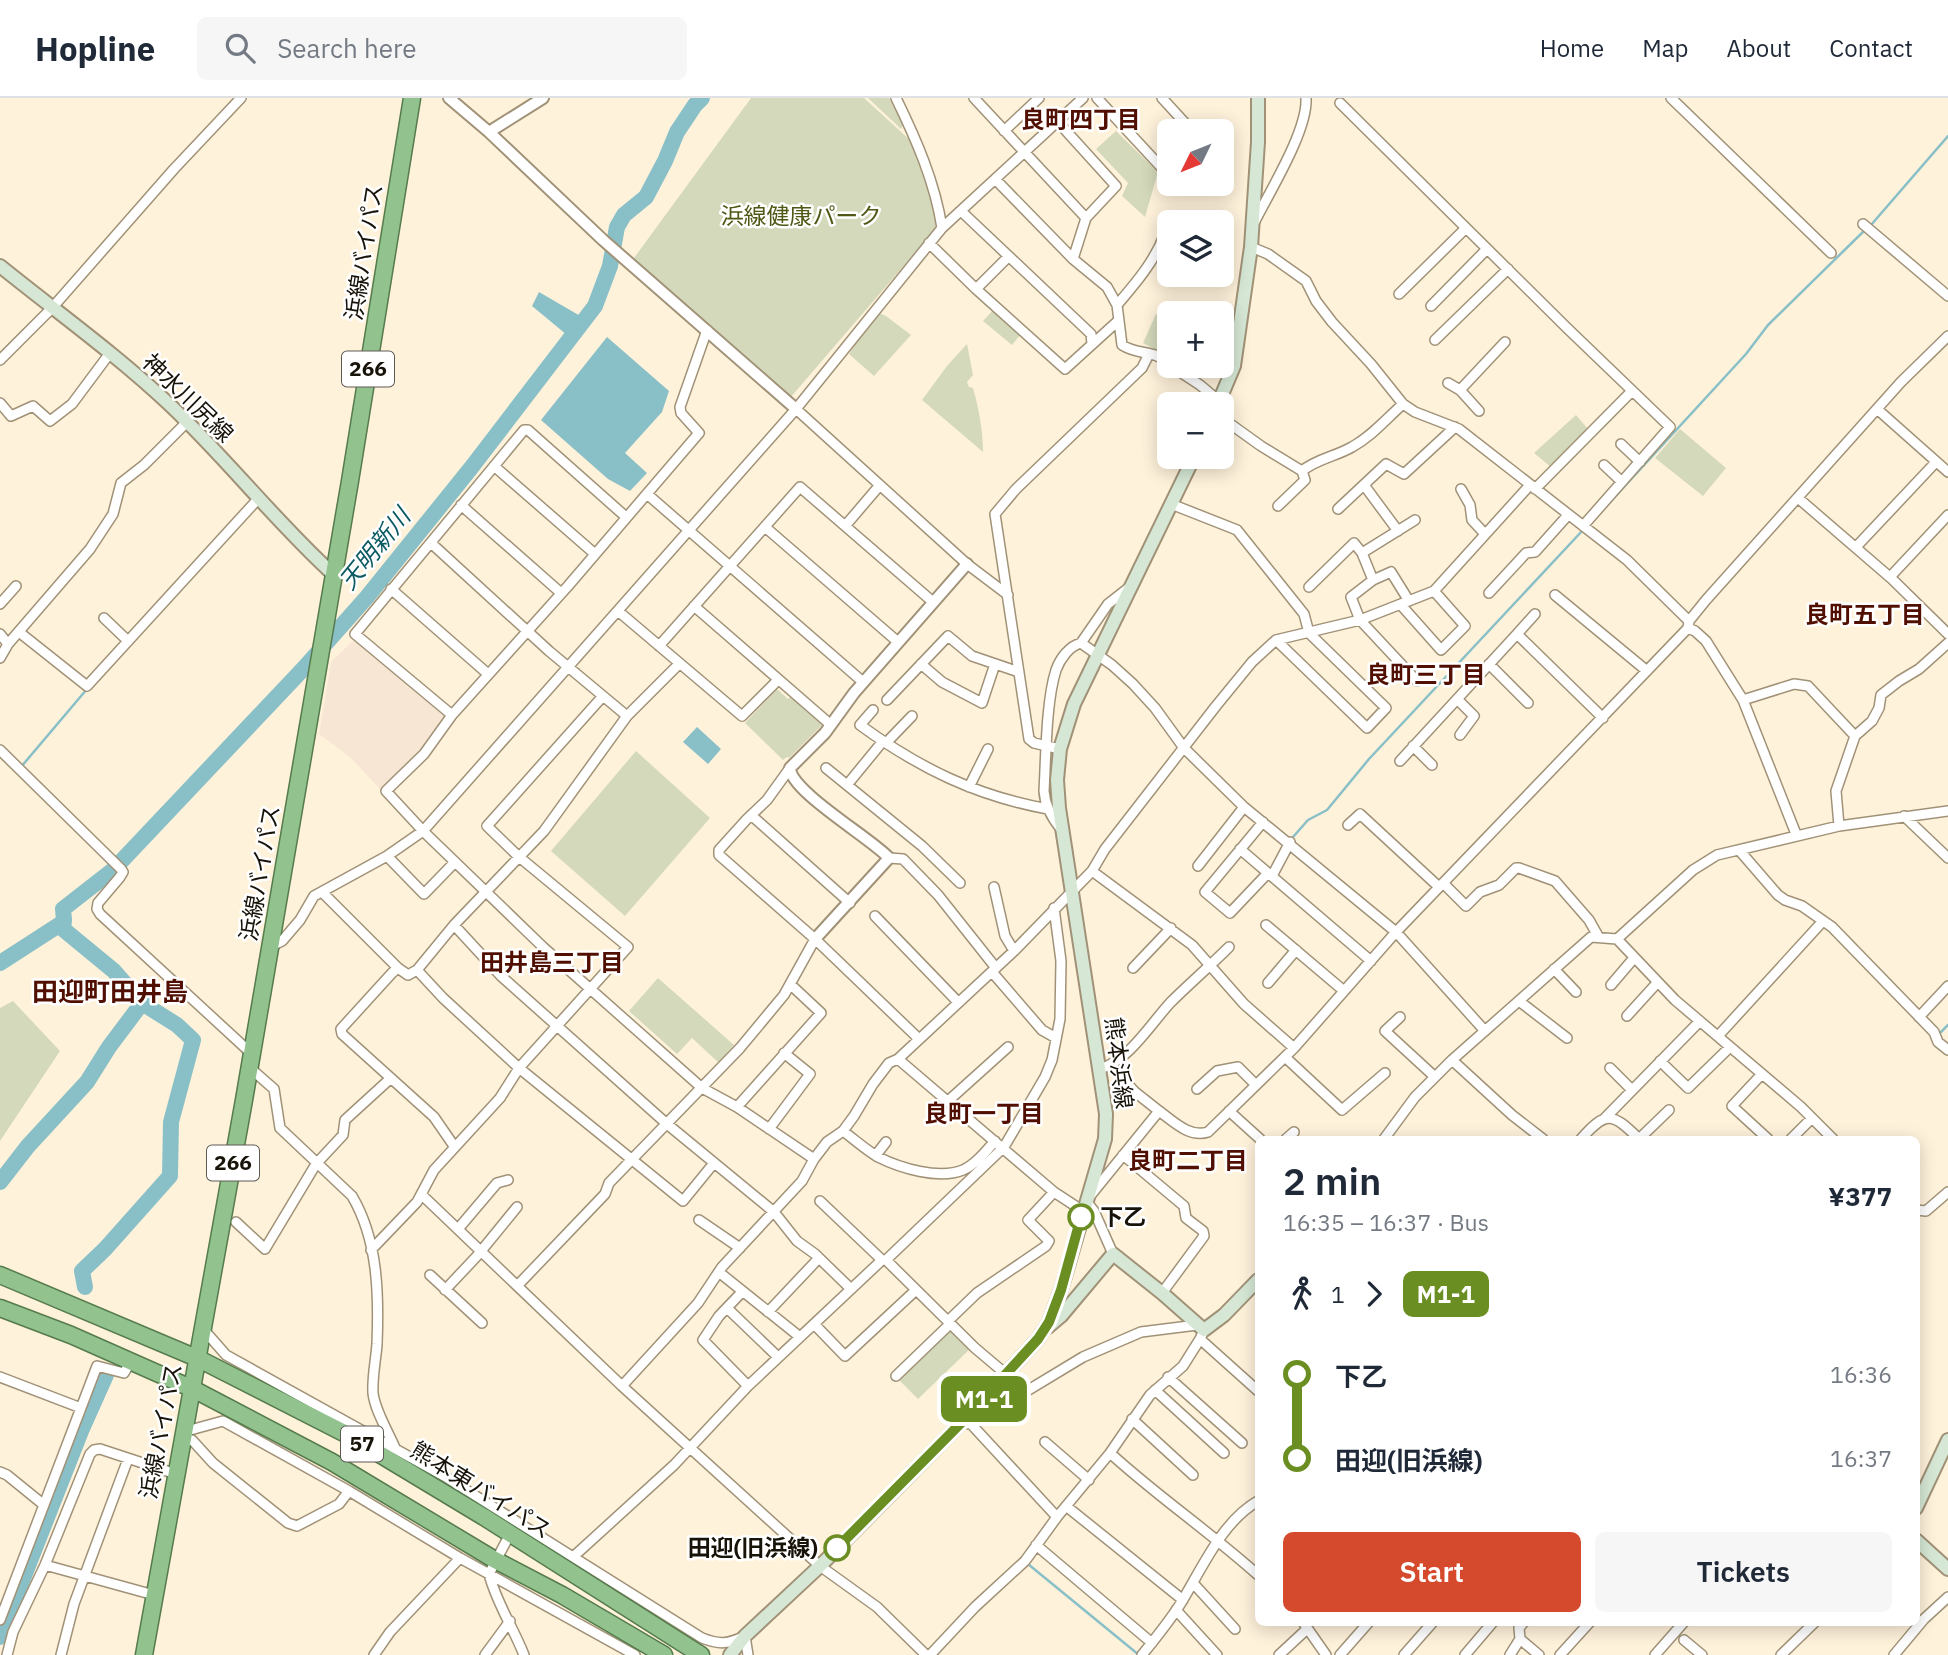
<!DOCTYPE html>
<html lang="en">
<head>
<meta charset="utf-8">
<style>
	body { margin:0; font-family:"IBM Plex Sans","Noto Sans JP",sans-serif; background:#f6f6f7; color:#1f2937; height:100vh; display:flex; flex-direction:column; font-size:26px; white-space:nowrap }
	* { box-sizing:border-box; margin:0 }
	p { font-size:23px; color:#747a83 }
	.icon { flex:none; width:38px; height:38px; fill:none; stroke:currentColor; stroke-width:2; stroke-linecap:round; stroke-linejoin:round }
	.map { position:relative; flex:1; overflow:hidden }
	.details { position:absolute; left:1255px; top:1038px; width:665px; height:490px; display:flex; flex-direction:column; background:#fff; border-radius:10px; box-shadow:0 4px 18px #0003 }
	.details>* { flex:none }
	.badge { padding:0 14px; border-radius:10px; font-size:24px; line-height:46px }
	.needle { width:46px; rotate:227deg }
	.tools { position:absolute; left:1157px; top:21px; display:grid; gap:14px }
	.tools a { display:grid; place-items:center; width:77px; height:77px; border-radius:10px; background:#fff; box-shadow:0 4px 18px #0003; font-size:35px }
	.map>.badge { position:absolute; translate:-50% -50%; box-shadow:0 0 0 4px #fff }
	.legs { display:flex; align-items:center; gap:10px; height:77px; padding:0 28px; font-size:23px }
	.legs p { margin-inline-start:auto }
	.summary { display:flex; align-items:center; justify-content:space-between; height:119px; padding:0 28px }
	h1 { font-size:38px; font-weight:600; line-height:52px }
	.button { display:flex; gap:14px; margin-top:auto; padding:14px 28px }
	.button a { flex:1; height:80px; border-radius:10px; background:#d54a2d; color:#fff; font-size:28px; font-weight:600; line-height:80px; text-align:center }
	.button a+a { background:#f6f6f7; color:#1f2937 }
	ul { padding:0 28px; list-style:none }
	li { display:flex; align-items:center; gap:24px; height:84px; font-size:26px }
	li i { display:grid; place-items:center; width:10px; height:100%; margin:0 9px; background:currentColor }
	li i::after { content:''; width:18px; height:18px; margin:-9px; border:5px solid; border-radius:50%; background:#fff }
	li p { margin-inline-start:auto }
	li:first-child i { background:linear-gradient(#0000 50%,currentColor 0) }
	li:last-child i { background:linear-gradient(currentColor 50%,#0000 0) }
	header { display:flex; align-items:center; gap:42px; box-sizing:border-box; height:98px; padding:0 35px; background:#fff; border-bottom:2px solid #e0e1e3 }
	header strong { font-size:33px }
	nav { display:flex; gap:38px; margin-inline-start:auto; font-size:24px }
	.search { width:490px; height:63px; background:#f6f6f7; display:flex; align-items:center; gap:18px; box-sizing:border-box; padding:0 24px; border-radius:10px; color:#747a83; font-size:26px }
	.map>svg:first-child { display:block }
	.industrial { fill:#f8e6d5 }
	.green { fill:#d4d9bb }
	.water { fill:#89bfc7 }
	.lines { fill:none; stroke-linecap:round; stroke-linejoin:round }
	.stream { stroke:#89bfc7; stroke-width:2.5 }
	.river { stroke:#89bfc7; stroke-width:16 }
	.minor-casing { stroke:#a19277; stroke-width:12 }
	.tertiary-casing { stroke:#a19277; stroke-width:14 }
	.secondary-casing { stroke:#a19277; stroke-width:16 }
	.trunk-casing { stroke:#567b4d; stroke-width:19 }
	.minor { stroke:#fff; stroke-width:9 }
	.tertiary { stroke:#fff; stroke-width:10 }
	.secondary { stroke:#d6e8d5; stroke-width:12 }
	.trunk { stroke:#92c28e; stroke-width:16 }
	.line-1-casing { stroke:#fff; stroke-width:16 }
	.line-1 { stroke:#6b8e23; stroke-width:10 }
	.stop-1-dot { fill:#fff; stroke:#6b8e23; stroke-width:3.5 }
	.labels { text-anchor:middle; stroke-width:5; stroke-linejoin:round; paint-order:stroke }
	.shield { fill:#fff; stroke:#5d5a53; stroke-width:2 }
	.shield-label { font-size:21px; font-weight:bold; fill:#181309 }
	.park-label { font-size:23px; fill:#515715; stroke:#fff }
	.street-label { font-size:23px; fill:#181309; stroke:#fff }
	.stop-label { font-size:23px; font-weight:bold; fill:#181309; stroke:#fff; text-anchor:start }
	.neighbourhood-label { font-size:24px; font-weight:bold; fill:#510f02; stroke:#fff }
	.water-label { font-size:24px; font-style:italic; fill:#0b5a63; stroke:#fff }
	.quarter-label { font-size:26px; font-weight:bold; fill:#510f02; stroke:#fff }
</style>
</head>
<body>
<header>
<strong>Hopline</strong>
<div class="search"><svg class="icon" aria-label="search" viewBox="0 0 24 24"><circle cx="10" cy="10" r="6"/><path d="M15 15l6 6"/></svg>Search here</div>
<nav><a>Home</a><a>Map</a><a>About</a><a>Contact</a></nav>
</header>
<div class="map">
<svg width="1948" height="1557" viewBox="0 0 1948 1557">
	<rect width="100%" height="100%" fill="#fff2db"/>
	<path class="industrial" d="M354,542L445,619L420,655L381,692L350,659L319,636L331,564Z"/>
	<path class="green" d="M751,0H864L911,43L927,90L938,128L790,300L634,160Z
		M868,0H889L903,27L901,31Z
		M1116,33L1158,74L1145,119L1122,98L1128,85L1096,51Z
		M995,210L1022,235L1012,247L983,223Z
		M876,214L886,218L911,237L874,278L849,256Z
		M1156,216L1169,222V259L1143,245Z
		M967,246L973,277L967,284L969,289L973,290C979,311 983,333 983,354L922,302L947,268Z
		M1576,317L1588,331L1551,369L1534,355Z
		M1680,331L1726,370L1703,398L1655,360Z
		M777,591L788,601L791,598L823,626L789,660L787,659L783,662L745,625Z
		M636,653L710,720L625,818L551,753Z
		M658,880L734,947L718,964L692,940L677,956L629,913Z
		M13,903L60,953L0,1043V910Z
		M950,1228L972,1249L918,1301L897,1280Z"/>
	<path class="water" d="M539,194L582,219L567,237L532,208Z
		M607,239L669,293L662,314L625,355L647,375L630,393L608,381L541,322Z
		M697,629L721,651L708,666L683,644Z"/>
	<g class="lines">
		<path class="stream" d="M1871,127L1948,38
			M1600,415L1746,256L1768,227L1866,131
			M21,669L87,591
			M1293,739L1308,722L1327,712L1369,661L1583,432
			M110,765L113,772
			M1941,934L1948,927
			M1028,1466L1139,1557"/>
		<path class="river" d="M64,822L63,831L114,873L142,905L177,927L193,942L171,1024L170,1078L105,1151L82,1173L85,1189
			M0,865L62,825L64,822L63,811L113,772L304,570L367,499L471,370L595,208L610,168L617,129L624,117L646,99L665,63L677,34L695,7L702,0
			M0,1084L28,1048L87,984L109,949L142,905
			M0,1539L81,1333L106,1277"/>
		<g class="minor-casing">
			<path id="minor" d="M974,0L1086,120L1073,161
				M1097,0L1161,69L1169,54
				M1162,0L1184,24L1180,33
				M1671,0L1831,155
				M1340,5L1567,230L1670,329L1583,428
				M1058,24L1116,88L1086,120
				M1004,33L1039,0
				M995,81L1073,161L1107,189L1117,207L1122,247C1139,258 1154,251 1169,266
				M961,113L1091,236L1092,246
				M1255,123C1270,93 1308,32 1306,0
				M1863,126L1948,198
				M942,130L1083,0
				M929,145L976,191L1065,271L1119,222
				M1251,149L1268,156L1306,183L1316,203L1332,224L1371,266L1403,306L1415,314L1459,331L1627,462L1689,523
				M976,191L1008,159
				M1399,196L1466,130
				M1117,207C1135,186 1154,164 1164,138
				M1431,208L1487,151
				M707,232L680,309L681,315L699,335L568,488L452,617L424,656L386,693L423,733L543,849L702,990L737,1009L814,1061
				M1435,242L1508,171
				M0,262L52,210L174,71L241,0
				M1171,268L1200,287L1219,303
				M1448,285L1460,292L1479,313
				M1460,292L1505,244
				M0,305L11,318L33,308L50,323L72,306L110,255
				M796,311L967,466L1008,497
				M1877,311L1948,374
				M1222,320L1261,348L1302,373C1316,361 1337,358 1352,349C1372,338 1386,321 1403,306
				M1621,346L1640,364
				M1604,367L1622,384
				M494,368L595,456
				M1364,387L1398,433
				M1461,391L1470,407L1472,422L1485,436
				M1535,391L1632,293
				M647,396L863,584
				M1798,400L1892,481L1948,536
				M1171,406L1237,432L1304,516L1309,535L1386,610L1367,630L1276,542
				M461,407L561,495
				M1278,408L1305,382L1302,373
				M1338,411L1386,366L1404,376L1455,329
				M845,428L880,387
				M765,429L898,544
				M431,445L549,553L627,618
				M1856,449L1936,364
				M1362,455L1373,482L1351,499L1360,522L1417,583
				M1890,479L1948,417
				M1373,482L1391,474L1409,503
				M1309,489L1354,445L1362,455L1415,422
				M391,491L488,576
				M1489,495L1526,455L1535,454L1568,417
				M1555,497L1647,573
				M0,506L16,488
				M1401,507L1441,552L1465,528L1434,493
				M694,508L831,627
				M618,513L742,618L778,582
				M104,520L128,543
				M1688,530L1695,533L1706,543L1743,602L1796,736
				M19,534L87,588L258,401
				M0,536L8,546L0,560
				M1517,536L1535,516
				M1081,545L1112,567L1133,586L1155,610L1184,650L1244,709L1396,834L1485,933
				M8,546L90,451L113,416L121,385L144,367L187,324
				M659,548L800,389L933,504
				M921,566L942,584L982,605L995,566
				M1489,566L1528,605
				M1457,601L1474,618L1460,637
				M887,602L948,538L972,558L1019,574
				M1743,602L1794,586L1808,588L1855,638
				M873,612L860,627C919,670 976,698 1048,711
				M452,617L355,536L524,332H528L626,419
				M886,645L912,618
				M1413,648L1432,667
				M1060,651L1034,645L1029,641L995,416L1016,391L1142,270L1149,256
				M0,652L121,771L123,774L120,779L98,805L97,811L100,816L252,956
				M1400,663L1517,536L1603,620
				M790,670L767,702L747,721L719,752V757L815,841
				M826,670L922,748L960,785
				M847,687L883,643
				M969,689L988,651
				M751,717L850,805
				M1904,718L1948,760
				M1263,724L1205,794L1230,815L1268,775
				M1348,727L1360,716L1439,789
				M1839,728L1836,693L1855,638L1872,623L1879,610L1881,597L1899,583L1919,571L1948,545
				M1061,731C1051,719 1045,708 1044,693C1046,659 1046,603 1056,572C1060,561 1069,548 1081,545L1108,506L1131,488
				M1240,751L1371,863
				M1739,752L1778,797L1785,802L1802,808L1832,829L1934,934L1938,944L1948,952
				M387,758L424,796L455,764
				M889,760L903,761L938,797L996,870
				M1198,768L1244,709
				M1092,773L1192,847L1244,906L1294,950
				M1272,778L1290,744
				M1443,785L1466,808L1480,794L1499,787L1516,770H1519L1555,783L1589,822L1598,838
				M994,789L1005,838L1014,853
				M323,795L398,870
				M875,818L958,904
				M454,827L501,878L667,1026L774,1114L797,1143L815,1156L851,1191
				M1266,827L1344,893
				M1617,841L1693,772L1717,757L1839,728L1948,713
				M270,849L282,843L300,822L314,798L387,758L423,733L796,311L942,130C935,84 916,41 896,0
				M1133,870L1171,830
				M1554,871L1576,894
				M417,872L443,900L519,970L683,1103L714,1065
				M992,874L1042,932L1056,940
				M1268,885L1296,852
				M1611,887L1634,860
				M1519,903L1567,940
				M1627,918L1657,885
				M1400,919L1385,933L1435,979
				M1919,919L1948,888
				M1718,938L1823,823
				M1285,959L1342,1012L1385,975
				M898,961L1054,1094L1083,1113
				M1452,962L1512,1017L1543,1041
				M1660,963L1688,990L1730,949
				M1111,968L1135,994L1159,1013
				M249,969L274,991L280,1030L352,1098C378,1142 379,1196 377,1246C376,1261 372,1279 373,1295C375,1313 388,1333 395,1350
				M1610,970L1632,992
				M1100,971C1129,962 1150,927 1170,905C1189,886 1210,868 1229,849
				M1761,977L1732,1008L1768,1041
				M1197,991L1217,973L1238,969L1256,987
				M948,1003L1008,949
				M737,1009L821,915L790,886
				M1229,1013L1260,1041
				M1605,1020L1700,923
				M769,1031L810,976L784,955
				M843,1033C855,1042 866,1052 878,1059C900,1070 939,1082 963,1072C976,1066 986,1053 995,1043
				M1286,1041L1294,1034
				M1384,1041L1415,999L1452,962L1591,839L1617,841L1675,902L1801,1009L1833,1041
				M1581,1041C1606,1013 1612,1014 1639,1041
				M1639,1041L1669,1012
				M1791,1041L1811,1021
				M454,1048L434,1019L342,936L341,931L392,875L398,870L408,877L417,872L454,827L544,733L627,618L679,566
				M876,1057L886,1044
				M1123,1057L1184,1108L1186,1120L1203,1133L1204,1138L1162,1195
				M422,1097L622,1288L820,1468L877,1509L926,1557
				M820,1103L882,1162
				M1916,1112L1926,1113L1948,1094
				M699,1122L740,1150
				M236,1124L265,1151L316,1066L343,1037L345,1022L391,980
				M458,1131L497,1085L508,1082
				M371,1152L417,1104L434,1072L500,1000L519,970L628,849L518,758L487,728L603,598
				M1113,1156L1094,1113L1086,1103L1159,1013C1173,1023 1189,1040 1208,1034L1294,950L1396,834L1688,530L1689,523L1706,502L1901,284L1948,238
				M720,1175L800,1239
				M430,1177L482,1225
				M518,1187L605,1096L609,1085L740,950L784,897L815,841L918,940
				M445,1192L477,1158L517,1109
				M742,1194L719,1218L703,1242L748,1288
				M727,1210L778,1259
				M768,1214L819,1160
				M948,1223L977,1195L1046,1148L1049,1143L1028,1122L1054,1094
				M814,1226L845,1258L916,1192
				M204,1232L226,1257L444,1378L702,1540C720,1547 728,1546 745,1538L748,1557
				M1200,1241L1258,1293
				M1007,1277L975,1250L886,1162L1004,1049L1045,979L1052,962L1060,921L1061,863L1054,810
				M896,1278L950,1226
				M0,1279L81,1310
				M1168,1279L1242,1345
				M622,1288L698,1205L722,1169L802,1083L814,1061L827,1044L843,1033L854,1018L873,986L889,965L898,961L1014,853L1092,773L1105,751L1216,608L1252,564L1276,542L1360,522L1434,493L1530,387
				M1155,1292L1224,1355
				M1132,1321L1193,1377
				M961,1325L971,1326L979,1322L1083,1259L1141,1234L1197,1227
				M971,1326L1057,1419
				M183,1334L223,1323L349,1393L460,1460L635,1557
				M183,1338L192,1342L213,1365L288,1425L297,1428L339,1406L349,1393
				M1045,1344L1089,1382
				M1110,1355C1157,1398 1210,1434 1258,1477
				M0,1374L7,1377L44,1407
				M1066,1408L1183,1502
				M511,1434L489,1476C496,1504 513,1529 524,1557
				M1036,1447L1152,1545
				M573,1459L674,1367L748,1288L882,1162H886
				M45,1467L154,1497
				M1193,1485L1235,1531
				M1176,1512L1217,1557
				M0,1522L97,1268L124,1275L131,1263
				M1303,1524L1326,1557
				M1520,1541L1539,1557
				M1684,1542L1702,1557
				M7,1557L13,1534L45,1467L90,1356L94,1352L100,1351L176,1376
				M61,1557L74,1506L128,1361
				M374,1557L390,1534L460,1460
				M485,1557L510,1523
				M930,1557L975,1509L1025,1463L1057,1419L1110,1355L1150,1297L1183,1268L1200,1241L1204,1232
				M1142,1557C1155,1541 1168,1525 1179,1508C1201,1473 1221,1424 1258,1403
				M1279,1557L1307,1531
				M1340,1557L1369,1524
				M1404,1557L1433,1524
				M1465,1557L1493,1524
				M1510,1557L1520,1541L1519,1530L1524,1524
				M1560,1557L1590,1524
				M1655,1557L1684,1524
				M1781,1557L1815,1524
				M1894,1557L1924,1521L1948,1499"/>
		</g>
		<g class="tertiary-casing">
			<path id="tertiary" d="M449,0L489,34L603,142L796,311
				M489,34L543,0
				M815,841L889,760C872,741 790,693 790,670L825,635L854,595L967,466"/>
		</g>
		<g class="secondary-casing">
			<path id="secondary" d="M0,168C57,214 117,257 170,307C227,361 275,423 333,476
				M1218,306L1234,268L1251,149L1258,44V0
				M1048,1229L1061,1218L1113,1156L1162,1195L1204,1232L1224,1217L1258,1182
				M1916,1410L1948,1342
				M1916,1442L1948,1471
				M730,1557L745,1538L820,1468L961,1325L1038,1241L1049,1224L1061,1192L1105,1041L1106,1016L1059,710L1057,682L1060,651L1074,606L1194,359"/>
		</g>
		<g class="trunk-casing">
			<path id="trunk" d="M0,1177L199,1261L348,1337L484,1419L701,1557
				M0,1210L71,1237L193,1291L332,1364L495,1462L562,1497L664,1557
				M144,1557L244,1002L350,383L412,0"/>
		</g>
		<use href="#minor" class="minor"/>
		<use href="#tertiary" class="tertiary"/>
		<use href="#secondary" class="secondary"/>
		<use href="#trunk" class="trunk"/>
	</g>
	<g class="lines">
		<g class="line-1-casing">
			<path id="line-1" d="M837,1450L961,1325L1038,1241L1049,1224L1061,1192L1081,1119"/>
		</g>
		<use href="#line-1" class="line-1"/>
	</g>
	<g class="stop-1-dot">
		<circle cx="1081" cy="1119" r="12"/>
		<circle cx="837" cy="1450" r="12"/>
	</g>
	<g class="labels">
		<g class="shield">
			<rect x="342" y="253.5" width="52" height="35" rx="5"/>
			<rect x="207" y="1047.5" width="52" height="35" rx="5"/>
			<rect x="341" y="1328.5" width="42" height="35" rx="5"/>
		</g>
		<g class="shield-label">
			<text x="368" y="278">266</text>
			<text x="233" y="1072">266</text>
			<text x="362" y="1353">57</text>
		</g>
		<g class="park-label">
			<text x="801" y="126">浜線健康パーク</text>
		</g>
		<g class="street-label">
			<text transform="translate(364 154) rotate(-81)" y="8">浜線バイパス</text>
			<text transform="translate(188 300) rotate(44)" y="8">神水川尻線</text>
			<text transform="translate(260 775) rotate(-80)" y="8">浜線バイパス</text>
			<text transform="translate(1119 965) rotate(83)" y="8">熊本浜線</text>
			<text transform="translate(161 1333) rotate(-79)" y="8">浜線バイパス</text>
			<text transform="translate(481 1392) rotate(32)" y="8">熊本東バイパス</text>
		</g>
		<g class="stop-label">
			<text x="1100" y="1127">下乙</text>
			<text x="818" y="1458" text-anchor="end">田迎(旧浜線)</text>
		</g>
		<g class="neighbourhood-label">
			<text x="1081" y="30">良町四丁目</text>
			<text x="1865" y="525">良町五丁目</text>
			<text x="1426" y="585">良町三丁目</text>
			<text x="552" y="873">田井島三丁目</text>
			<text x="984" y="1024">良町一丁目</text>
			<text x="1188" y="1071">良町二丁目</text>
		</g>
		<g class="water-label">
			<text transform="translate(375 451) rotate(-51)" y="8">天明新川</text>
		</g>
		<g class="quarter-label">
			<text x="110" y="903">田迎町田井島</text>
		</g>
	</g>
</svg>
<div class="tools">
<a><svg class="needle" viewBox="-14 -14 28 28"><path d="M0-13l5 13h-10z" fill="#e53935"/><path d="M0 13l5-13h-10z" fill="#747a83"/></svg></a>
<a><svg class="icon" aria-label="layers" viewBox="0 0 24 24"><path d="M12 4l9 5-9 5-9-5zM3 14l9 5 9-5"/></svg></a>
<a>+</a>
<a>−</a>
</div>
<b class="badge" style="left:984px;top:1301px;background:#6b8e23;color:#fff">M1-1</b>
<section class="details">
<div class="summary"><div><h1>2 min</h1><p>16:35 – 16:37 · Bus</p></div><b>¥377</b></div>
<div class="legs"><svg class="icon" aria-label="walk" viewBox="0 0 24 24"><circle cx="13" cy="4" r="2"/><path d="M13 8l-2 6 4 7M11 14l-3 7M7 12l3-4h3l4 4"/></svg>1<svg class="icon" aria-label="forward" viewBox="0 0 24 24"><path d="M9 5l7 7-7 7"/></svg><b class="badge" style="background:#6b8e23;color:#fff">M1-1</b></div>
<ul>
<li><i style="color:#6b8e23"></i><b>下乙</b><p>16:36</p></li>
<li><i style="color:#6b8e23"></i><b>田迎(旧浜線)</b><p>16:37</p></li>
</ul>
<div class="button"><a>Start</a><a>Tickets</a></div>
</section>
</div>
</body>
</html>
